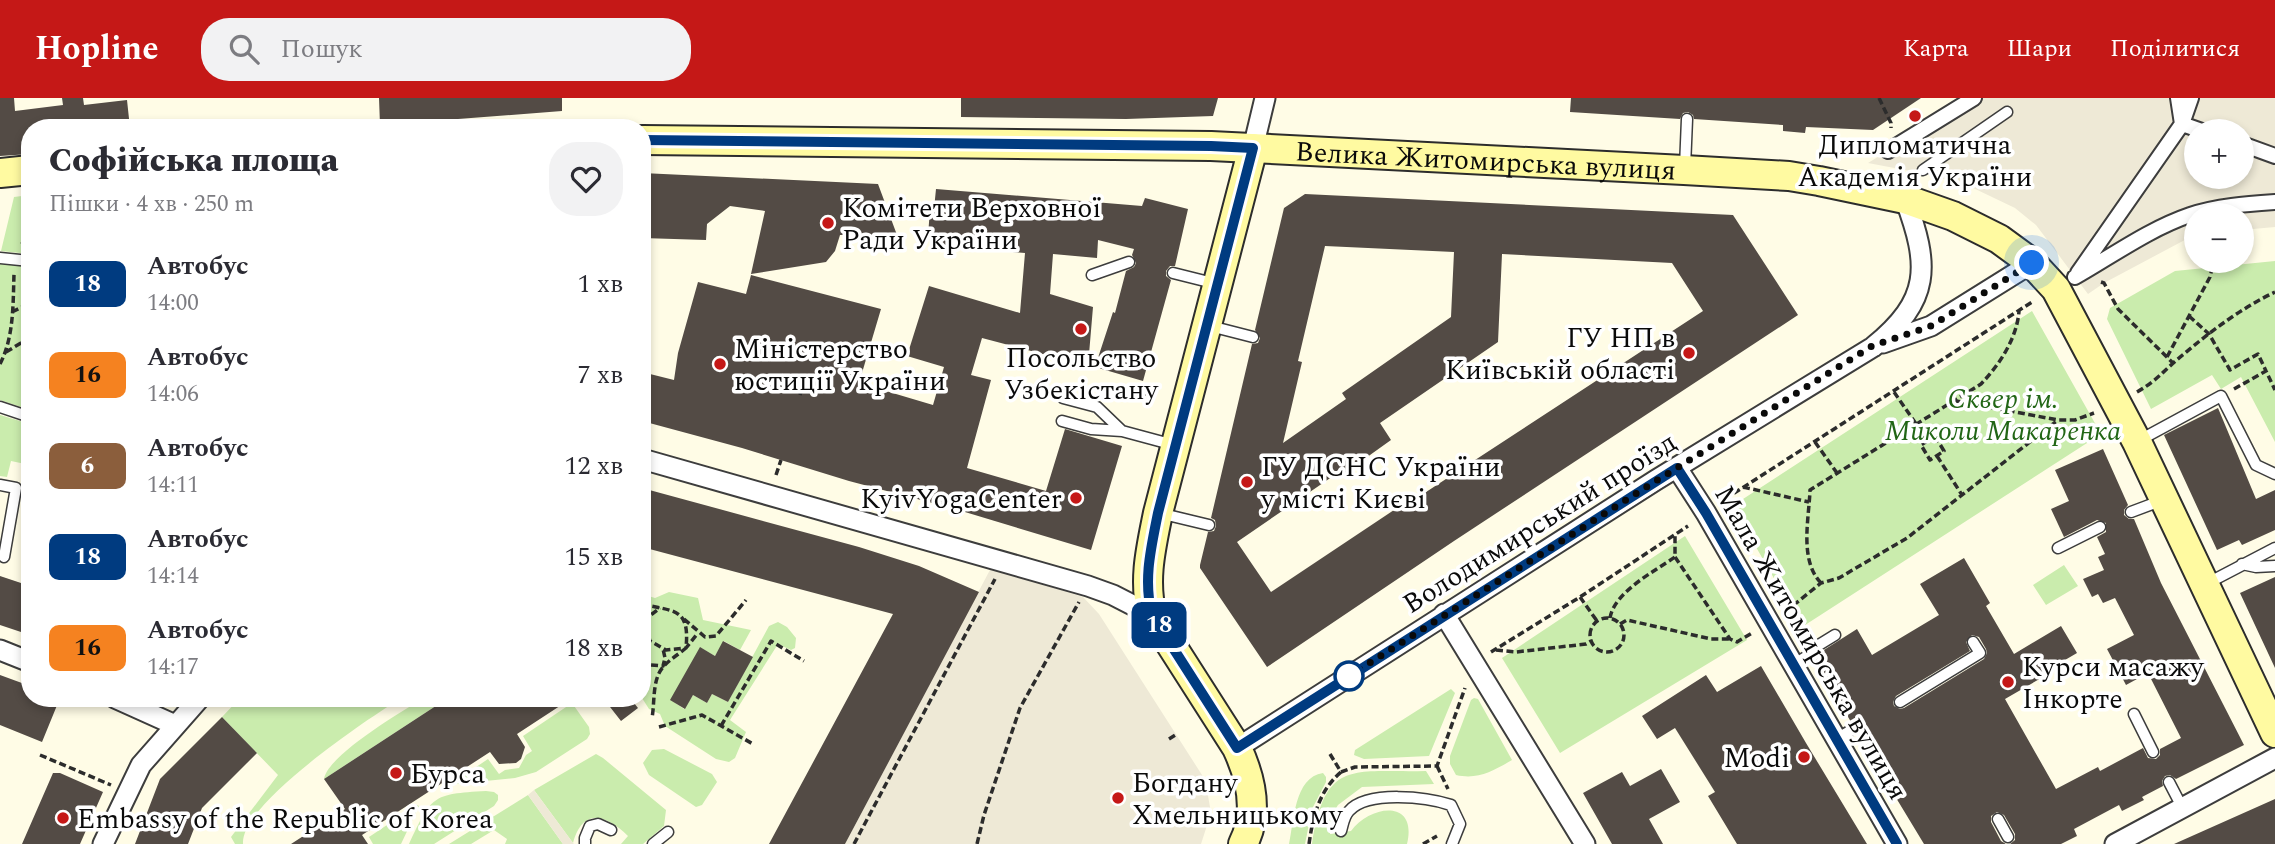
<!DOCTYPE html>
<html lang="uk">
<head>
<meta charset="utf-8">
<style>
	body { margin:0; font-family:Spectral,serif; background:#f2f2f3; color:#2b2b33; height:100vh; display:flex; flex-direction:column; font-size:26px; white-space:nowrap }
	* { box-sizing:border-box; margin:0 }
	p { font-size:23px; color:#7c7c81 }
	.icon { flex:none; width:38px; height:38px; fill:none; stroke:currentColor; stroke-width:2; stroke-linecap:round; stroke-linejoin:round }
	.map { position:relative; flex:1; overflow:hidden }
	.drawer { position:absolute; left:21px; top:21px; width:630px; height:588px; display:flex; flex-direction:column; background:#fff; border-radius:28px; box-shadow:0 4px 10px #0003 }
	.drawer>* { flex:none }
	.badge { padding:0 14px; border-radius:10px; font-size:24px; line-height:46px }
	.buttons { position:absolute; left:2184px; top:21px; display:grid; gap:14px }
	.buttons a { display:grid; place-items:center; width:70px; height:70px; border-radius:50%; background:#fff; box-shadow:0 4px 10px #0003; font-size:35px }
	.you { position:absolute; width:35px; height:35px; margin:-18px; border:5px solid #fff; border-radius:50%; background:#1a73e8; box-shadow:0 0 0 10px #1a73e833 }
	.map>.badge { position:absolute; translate:-50% -50%; box-shadow:0 0 0 4px #fff }
	.round { display:grid; place-items:center; flex:none; width:74px; height:74px; border-radius:28px; background:#f2f2f3 }
	.summary { display:flex; align-items:center; justify-content:space-between; height:119px; padding:0 28px }
	h1 { font-size:33px; font-weight:800; line-height:52px }
	ul { padding:0; list-style:none }
	li { display:flex; align-items:center; gap:21px; height:91px; padding:0 28px }
	li div { flex:1 }
	li b { display:block; font-size:26px }
	li em { font-style:normal }
	li .badge { min-width:77px; font-weight:700; text-align:center }
	header { display:flex; align-items:center; gap:42px; box-sizing:border-box; height:98px; padding:0 35px; background:#c51817; color:#fff }
	header strong { font-size:33px }
	nav { display:flex; gap:38px; margin-inline-start:auto; font-size:24px }
	.search { width:490px; height:63px; background:#f2f2f3; display:flex; align-items:center; gap:18px; box-sizing:border-box; padding:0 24px; border-radius:28px; color:#7c7c81; font-size:26px }
	.map>svg:first-child { display:block }
	.green { fill:#caecad }
	.plaza { fill:#eee9d6; fill-rule:evenodd }
	.building { fill:#534b45; fill-rule:evenodd }
	.lines { fill:none; stroke-linecap:round; stroke-linejoin:round }
	.service-casing { stroke:#3d3d3d; stroke-width:13 }
	.pedestrian-casing { stroke:#3d3d3d; stroke-width:18 }
	.minor-casing { stroke:#3d3d3d; stroke-width:23 }
	.secondary-casing { stroke:#2c2c2c; stroke-width:32 }
	.path { stroke:#2c2c2c; stroke-width:3.5; stroke-dasharray:7 3.5; stroke-linecap:butt }
	.service { stroke:#fff; stroke-width:10 }
	.pedestrian { stroke:#fff; stroke-width:14 }
	.minor { stroke:#fff; stroke-width:19 }
	.secondary { stroke:#fffaa1; stroke-width:28 }
	.line-casing { stroke:#fff; stroke-width:16 }
	.line { stroke:#003b80; stroke-width:10 }
	.walk { stroke:#0a0a0a; stroke-width:7; stroke-dasharray:0 12.6 }
	.poi-dot { fill:#c51817; stroke:#fff; stroke-width:2.5 }
	.stop-dot { fill:#fff; stroke:#003b80; stroke-width:3.5 }
	.labels { text-anchor:middle; stroke-width:7; stroke-linejoin:round; paint-order:stroke }
	.poi-label { font-size:28px; fill:#0a0a0a; stroke:#fff; text-anchor:start }
	.street-label { font-size:28px; fill:#0a0a0a; stroke:#fff }
	.park-label { font-size:28px; font-style:italic; fill:#226616; stroke:#fff }
</style>
</head>
<body>
<header>
<strong>Hopline</strong>
<div class="search"><svg class="icon" aria-label="search" viewBox="0 0 24 24"><circle cx="10" cy="10" r="6"/><path d="M15 15l6 6"/></svg>Пошук</div>
<nav><a>Карта</a><a>Шари</a><a>Поділитися</a></nav>
</header>
<div class="map">
<svg width="2275" height="746" viewBox="0 0 2275 746">
	<rect width="100%" height="100%" fill="#fffce6"/>
	<path class="green" d="M30,97V156L1,153L14,99Z
		M2275,163V344L2241,279L2221,291L2212,277L2151,311L2107,221L2110,210L2175,173Z
		M0,165L30,167V312L0,302Z
		M2032,213L2101,336L1802,529L1741,423L1738,411L1743,401Z
		M0,317L30,326V367L11,363L7,379L0,378Z
		M1685,438L1747,542L1560,655L1502,560Z
		M2064,467L2078,488L2046,507L2033,487Z
		M669,494L698,500L703,522L751,532L740,552L724,543L715,558L701,550L671,602L684,611L693,597L707,605L712,596L728,604L769,528L778,524L787,529L796,540L795,550L791,552L778,546L730,622L746,634L735,660L729,664L716,661L665,628L660,616L649,611L642,600V496L655,500Z
		M1451,591L1455,595L1429,658L1364,661L1354,657L1355,652Z
		M240,600H401C368,621 240,706 243,746H235L231,739L278,677L222,619Z
		M424,600H448L324,681C327,658 402,613 424,600Z
		M1474,600L1478,601L1512,662C1493,673 1478,682 1456,677L1450,666V658L1471,602Z
		M572,605L589,629L590,636L587,641L536,674L515,680L456,686L454,684L488,661L499,676L505,672L519,670L526,657L532,653L523,638Z
		M664,651L712,676L717,684L702,707L696,709L649,677L643,665L652,652Z
		M596,656L603,660L666,712L664,728L643,746H621L628,738C606,717 583,709 573,745L534,692Z
		M1426,673L1434,686L1362,689L1338,707L1331,718L1330,736L1351,733C1370,707 1418,700 1407,746H1312C1325,660 1353,675 1426,673Z
		M1323,675L1326,679V684L1312,711L1305,746H1289C1294,724 1294,679 1323,675Z
		M486,693L494,694L498,697V702L494,708L434,746H409C432,698 431,696 486,693Z
		M528,697L563,746H505L507,741L494,732L471,746H449Z
		M417,707L419,708L401,746H373L369,739Z"/>
	<path class="plaza" d="M1974,0H2275V129L2242,132V117H2196V136L2104,185L2088,196L2036,127L2015,110L1969,88L1921,75L1868,65ZM2196,33H2242V79H2196Z
		M991,470L1083,499L1099,516L1202,677L1207,692L1211,715L1201,746H845Z
		M534,692L573,745L574,746H563L528,697Z"/>
	<path class="building" d="M0,0H14L15,13L63,7L62,0H83L84,7L127,2L130,30H30V56L0,58Z
		M379,0H562V13L380,27Z
		M961,0H1218L1213,18L1126,21L961,19Z
		M1571,0H1921L1873,32L1806,29L1805,35L1783,33V27L1694,21L1693,17L1688,14L1683,15L1680,21L1570,14Z
		M642,75L878,86L897,137H840L835,153L826,164L751,176L765,113L730,108L707,126L706,142L642,140Z
		M936,91L1142,108L1145,100L1188,111L1175,168H1170L1166,173V178L1171,182L1143,283L1095,269L1113,214L1115,215L1126,173L1134,169L1136,165L1132,157L1134,151L1098,142L1097,160L1053,156L1050,196L1093,209L1088,268L982,240L971,277L991,282L967,370L1046,393L1065,331L1122,348L1091,452L955,411L849,383L742,350L642,323V274L674,282L678,255L698,184L746,196L751,177L881,211L859,285L933,307L944,269L907,258L929,188L1020,215L1025,155L932,147L933,138H928L930,111H934Z
		M1305,96L1733,117L1798,217L1454,443L1267,569L1200,470V467L1208,434L1214,433L1216,428L1215,422L1211,420L1252,246L1258,245L1260,240L1255,232L1284,110ZM1325,148L1454,154L1451,219L1342,295L1346,301L1283,345L1302,264L1298,263ZM1502,156L1672,165L1703,213L1423,396L1421,394L1271,494L1237,444L1339,374L1342,377L1391,342L1380,325L1498,244Z
		M2218,310L2256,401L2275,392V432L2242,447L2239,442L2217,452L2164,337Z
		M2103,351L2128,407L2124,412V417L2129,421H2134L2161,485L2244,647L2176,681L2170,677L2165,678L2162,683L2163,688L2142,699L2144,702L2122,713L2119,707L2074,731L2077,738L2061,746H2010L2015,742V736L2004,717L1997,714L1991,718V724L2001,743L2006,746H1924L1858,637L1862,631L1861,626L1856,623L1851,624L1815,562L1816,557L1857,531L1872,557L1939,517L1920,486L1964,460L1990,505L1986,508L2014,556L2061,528L2077,555L2041,576L2043,579L2005,601L2056,691L2098,669L2100,673L2143,650L2148,660L2156,661L2160,657V651L2181,640L2148,575L2126,587L2107,551L2134,537L2115,500L2103,505L2098,496L2092,499L2083,481L2104,472L2098,459L2105,456L2097,439L2106,434V425L2097,422L2064,439L2051,411L2069,403L2055,372ZM1972,537L1979,539L1986,551L1987,555L1984,561L1904,610L1900,611L1894,608L1893,604L1896,598L1970,553L1966,544Z
		M642,390L859,449L919,468L979,494L845,746H769L893,516L642,449Z
		M0,478L30,488V537L0,527Z
		M2275,479V570L2240,495Z
		M723,543L753,559L728,604L712,596L707,605L693,597L685,611L670,602L700,549L715,558Z
		M1761,568L1806,645L1867,746H1737L1708,698L1715,694L1675,630L1657,641L1642,618L1706,577L1717,594Z
		M0,577L30,588V600H60L42,644L0,627Z
		M448,600H487L492,608L504,600H572L517,636L525,649L521,661L516,665L499,666L490,654L362,737L368,746H291L345,711L324,681Z
		M603,600H630L638,610L621,623Z
		M222,619L257,655L202,710L188,746H135L160,681Z
		M1661,671L1680,704L1649,721L1663,746H1612L1583,695L1622,674L1630,688Z
		M53,675H60L103,694L80,746H22Z
		M2275,701V746H2174Z"/>
	<g class="lines">
		<g class="service-casing">
			<path id="service" d="M1685,69L1687,21
				M1923,72L2007,14
				M0,160L30,163
				M1173,175L1217,186
				M1092,177L1129,164
				M1210,228L1253,239
				M1063,300L1097,309L1122,333
				M0,309L30,319
				M1062,323L1091,331L1122,333L1174,347
				M2138,343L2221,298L2256,367L2275,376
				M0,387L16,390L4,459
				M2131,414L2163,402
				M1159,415L1209,427
				M2058,450L2100,429
				M2242,466L2256,469L2275,468
				M2206,486L2275,450
				M1793,567L1809,557V553L1835,537
				M1900,604L1980,555L1973,544
				M2134,616L2153,654
				M1836,641L1855,630
				M2169,684L2182,709
				M1998,721L2008,739
				M1341,733C1343,726 1344,718 1349,713C1368,692 1427,699 1451,707L1460,726L1452,746
				M585,746V740L590,728L598,726L611,732
				M653,746L668,734"/>
		</g>
		<g class="pedestrian-casing">
			<path id="pedestrian" d="M2178,0L2182,26L2202,33
				M2242,46L2275,58
				M1888,53L1974,0
				M2078,175L2182,26L2191,0
				M2075,179C2112,158 2149,131 2190,117C2217,108 2246,106 2275,104"/>
		</g>
		<g class="minor-casing">
			<path id="minor" d="M1253,50L1265,0
				M1883,245L1931,228L2032,165
				M642,361L1088,488L1113,497L1152,517
				M1677,370L1706,415L1897,746
				M1444,516L1585,746
				M0,552L30,564
				M115,600L175,627
				M1237,650L1656,382L1873,249C1931,202 1930,168 1905,101
				M103,746L141,667L200,600
				M2115,746L2275,660"/>
		</g>
		<g class="secondary-casing">
			<g id="secondary">
				<path id="s1" d="M642,42L1211,48L1684,72L1789,78L1819,83L1905,101L1953,118L1999,141L2032,165L2056,191L2137,344L2275,635"/>
				<path d="M0,75L30,72"/>
				<path d="M1243,746C1259,715 1251,680 1237,650L1152,517C1143,482 1151,450 1158,415L1253,50"/>
			</g>
		</g>
		<path class="path" d="M1879,0L1891,25V30
			M22,146L30,129
			M2101,184L2104,185L2118,211L2173,265
			M12,214L30,205
			M2189,218L2209,236L2230,272L2258,256L2266,273
			M6,254L21,245L30,243
			M2167,259L2210,179L2214,163
			M0,266C14,239 13,206 14,176
			M2234,291L2266,273L2275,292
			M1134,293L1147,296
			M1894,294L1928,343
			M2137,294C2158,282 2166,270 2184,256C2212,232 2242,210 2275,194
			M800,297L806,277
			M1956,303L2058,322H2075L2094,315
			M1935,338L1944,353L1930,362L1921,347Z
			M1815,344L1837,375
			M1937,358L1962,397
			M776,377L781,362
			M1743,389L1809,404
			M1725,401L2032,204
			M1675,459L1730,541L1737,544L1752,535
			M1821,485C1799,462 1809,421 1810,392L1981,286C2000,266 2017,240 2019,213
			M1580,499L1597,523
			M642,506C674,514 690,509 686,550C679,556 669,562 663,569C652,582 655,603 652,620
			M643,507C648,519 646,530 650,543L666,552L686,550L698,535
			M1785,514L1821,485L1839,480L1907,440L2058,322
			M642,517L648,519L660,510
			M1610,520C1614,494 1655,473 1675,459V437
			M1590 537a17 17 0 1 1 34 0a17 17 0 1 1-34 0Z
			M684,521L705,539L716,538L746,502
			M1620,526L1627,522L1711,541H1730
			M1496,552L1516,554L1586,546L1591,543
			M1491,554L1580,499L1688,428
			M642,562L650,567L663,568L665,560L663,551
			M86,600L97,605
			M721,628L771,543L804,563
			M659,629L702,617L753,646
			M1169,641L1177,636
			M1330,656L1341,674L1355,669L1437,668L1465,590
			M40,657L111,687
			M1437,668L1448,691
			M854,746L995,481
			M977,746L984,717L1020,610L1079,504
			M1309,746C1313,718 1319,693 1341,674
			M1423,746L1437,738"/>
		<use href="#service" class="service"/>
		<use href="#pedestrian" class="pedestrian"/>
		<use href="#minor" class="minor"/>
		<use href="#secondary" class="secondary"/>
	</g>
	<g class="lines">
		<g class="line-casing">
			<path id="line" d="M642,42L1211,48L1253,50L1158,415C1151,450 1143,482 1152,517L1237,650L1677,370L1706,415L1897,746"/>
		</g>
		<use href="#line" class="line"/>
		<path class="walk" d="M1349,578L1656,383L1872,248L1931,228L2032,165"/>
	</g>
	<g class="poi-dot">
		<circle cx="1915" cy="18" r="7"/>
		<circle cx="828" cy="125" r="7"/>
		<circle cx="1081" cy="231" r="7"/>
		<circle cx="1689" cy="255" r="7"/>
		<circle cx="720" cy="266" r="7"/>
		<circle cx="1247" cy="384" r="7"/>
		<circle cx="1076" cy="400" r="7"/>
		<circle cx="2008" cy="584" r="7"/>
		<circle cx="1804" cy="659" r="7"/>
		<circle cx="396" cy="675" r="7"/>
		<circle cx="1118" cy="700" r="7"/>
		<circle cx="63" cy="720" r="7"/>
	</g>
	<circle class="stop-dot" cx="1349" cy="578" r="14"/>
	<g class="labels">
		<g class="poi-label">
			<text x="1915" y="56" text-anchor="middle">Дипломатична<tspan x="1915" dy="32">Академія України</tspan></text>
			<text x="842" y="119">Комітети Верховної<tspan x="842" dy="32">Ради України</tspan></text>
			<text x="1675" y="249" text-anchor="end">ГУ НП в<tspan x="1675" dy="32">Київській області</tspan></text>
			<text x="734" y="260">Міністерство<tspan x="734" dy="32">юстиції України</tspan></text>
			<text x="1081" y="269" text-anchor="middle">Посольство<tspan x="1081" dy="32">Узбекістану</tspan></text>
			<text x="1261" y="378">ГУ ДСНС України<tspan x="1261" dy="32">у місті Києві</tspan></text>
			<text x="1062" y="410" text-anchor="end">KyivYogaCenter</text>
			<text x="2022" y="578">Курси масажу<tspan x="2022" dy="32">Інкорте</tspan></text>
			<text x="1790" y="669" text-anchor="end">Modi</text>
			<text x="410" y="685">Бурса</text>
			<text x="1132" y="694">Богдану<tspan x="1132" dy="32">Хмельницькому</tspan></text>
			<text x="77" y="730">Embassy of the Republic of Korea</text>
		</g>
		<g class="street-label">
			<text dy="10" stroke="none"><textPath href="#s1" startOffset="844">Велика Житомирська вулиця</textPath></text>
			<text transform="translate(1539 424) rotate(-32)" y="10">Володимирський проїзд</text>
			<text transform="translate(1812 544) rotate(60)" y="10">Мала Житомирська вулиця</text>
		</g>
		<g class="park-label">
			<text x="2003" y="310">Сквер ім.<tspan x="2003" dy="32">Миколи Макаренка</tspan></text>
		</g>
	</g>
</svg>
<div class="buttons">
<a>+</a>
<a>−</a>
</div>
<div class="you" style="left:2032px;top:165px"></div>
<b class="badge" style="left:1159px;top:527px;background:#003b80;color:#fff">18</b>
<section class="drawer">
<div class="summary"><div><h1>Софійська площа</h1><p>Пішки · 4 хв · 250 m</p></div><a class="round"><svg class="icon" aria-label="heart" viewBox="0 0 24 24"><path d="M12 20l-8-8c-3-5 5-10 8-4 3-6 11-1 8 4z"/></svg></a></div>
<ul>
<li><span class="badge" style="background:#003b80;color:#fff">18</span><div><b>Автобус</b><p>14:00</p></div><em>1 хв</em></li>
<li><span class="badge" style="background:#f58220;color:#111">16</span><div><b>Автобус</b><p>14:06</p></div><em>7 хв</em></li>
<li><span class="badge" style="background:#8b5e3c;color:#fff">6</span><div><b>Автобус</b><p>14:11</p></div><em>12 хв</em></li>
<li><span class="badge" style="background:#003b80;color:#fff">18</span><div><b>Автобус</b><p>14:14</p></div><em>15 хв</em></li>
<li><span class="badge" style="background:#f58220;color:#111">16</span><div><b>Автобус</b><p>14:17</p></div><em>18 хв</em></li>
</ul>
</section>
</div>
</body>
</html>
